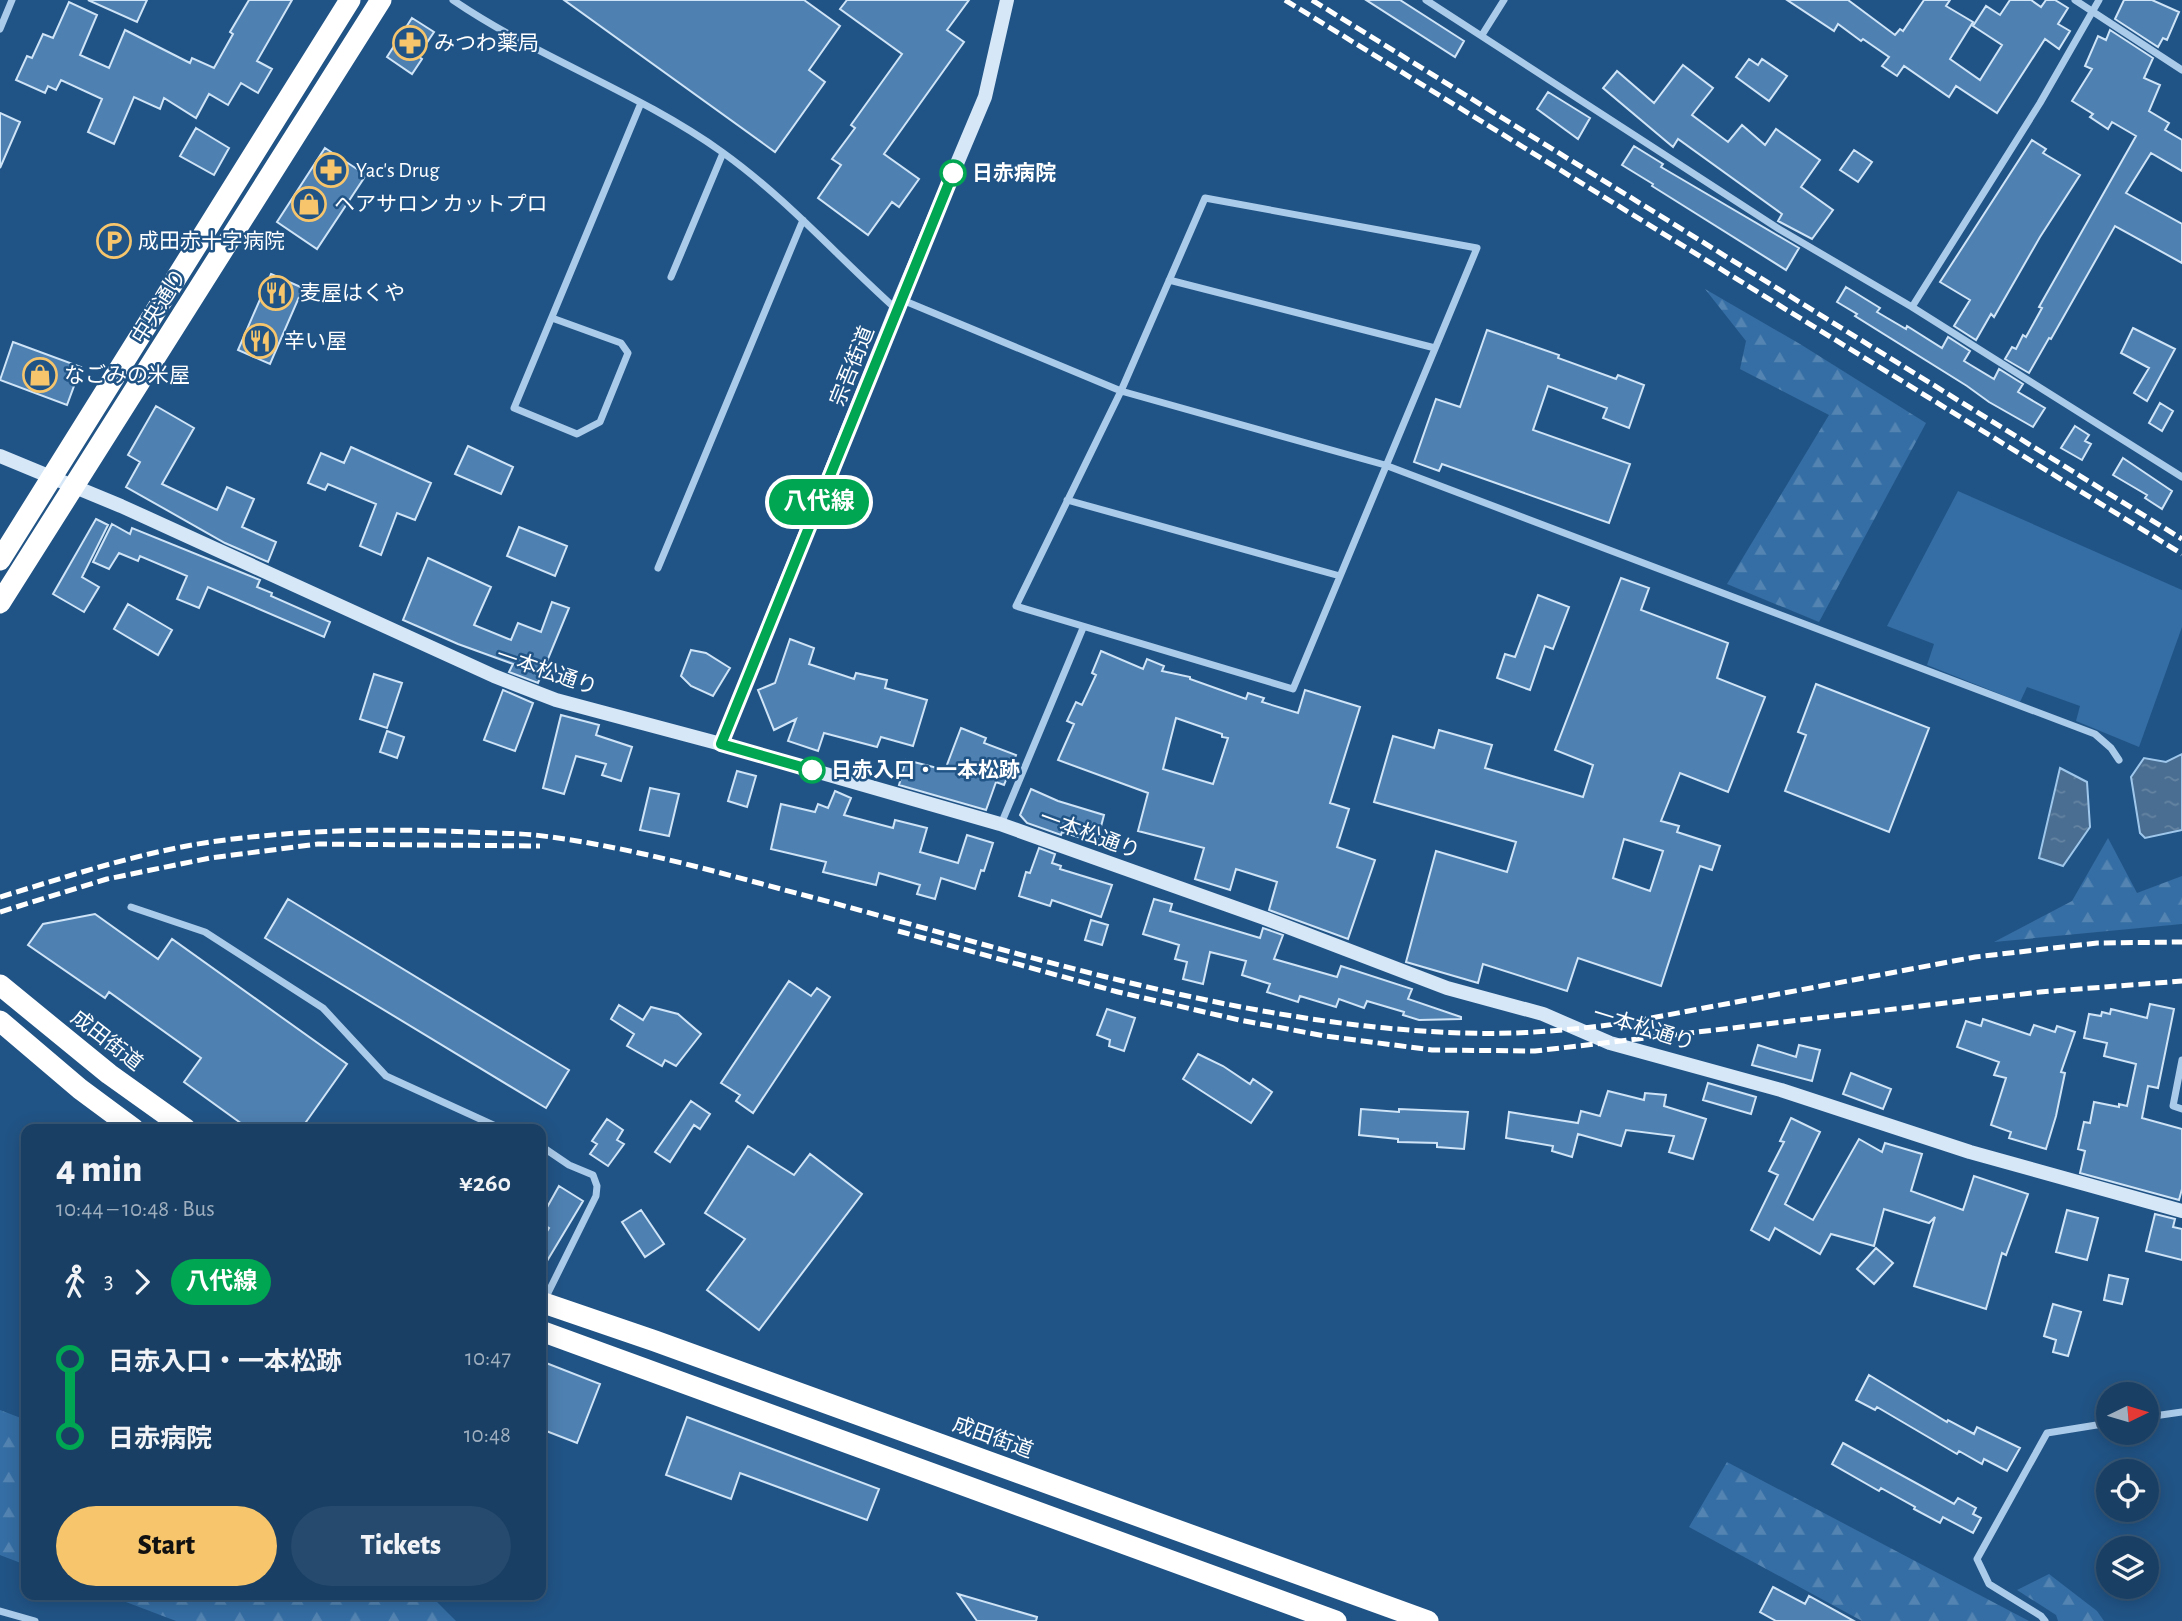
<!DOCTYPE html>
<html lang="en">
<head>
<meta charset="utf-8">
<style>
	body { margin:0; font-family:"Alegreya Sans","Noto Sans JP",sans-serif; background:#264a6d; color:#f1f3f6; height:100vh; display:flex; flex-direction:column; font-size:26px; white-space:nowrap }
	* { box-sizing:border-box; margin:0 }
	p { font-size:23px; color:#9fafbf }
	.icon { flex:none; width:38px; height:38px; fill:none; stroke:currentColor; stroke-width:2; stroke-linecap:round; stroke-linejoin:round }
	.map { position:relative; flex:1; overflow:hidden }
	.details { position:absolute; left:21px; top:1124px; width:525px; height:476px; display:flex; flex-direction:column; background:#193f64; border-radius:14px; box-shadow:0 4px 18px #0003,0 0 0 2px #375878 }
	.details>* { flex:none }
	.badge { padding:0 14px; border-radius:23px; font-size:24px; line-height:46px }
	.needle { width:46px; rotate:85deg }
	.controls { position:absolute; left:2096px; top:1382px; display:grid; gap:14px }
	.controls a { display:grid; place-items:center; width:63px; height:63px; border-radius:50%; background:#193f64; box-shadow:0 4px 18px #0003,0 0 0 2px #375878; font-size:35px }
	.map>.badge { position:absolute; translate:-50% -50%; box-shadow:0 0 0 4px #fff }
	.legs { display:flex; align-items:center; gap:10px; height:77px; padding:0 35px; font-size:23px }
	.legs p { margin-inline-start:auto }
	.head { display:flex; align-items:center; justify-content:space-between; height:119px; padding:0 35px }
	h1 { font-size:38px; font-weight:800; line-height:52px }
	.primary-button { display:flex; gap:14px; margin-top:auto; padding:14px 35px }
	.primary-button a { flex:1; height:80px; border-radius:42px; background:#f6c56c; color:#111; font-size:28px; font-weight:800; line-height:80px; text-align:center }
	.primary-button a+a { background:#264a6d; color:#f1f3f6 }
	ul { padding:0 35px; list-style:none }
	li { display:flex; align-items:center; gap:24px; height:77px; font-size:26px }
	li i { display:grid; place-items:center; width:10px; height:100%; margin:0 9px; background:currentColor }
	li i::after { content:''; width:18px; height:18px; margin:-9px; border:5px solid; border-radius:50%; background:#193f64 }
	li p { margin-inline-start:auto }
	li:first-child i { background:linear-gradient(#0000 50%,currentColor 0) }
	li:last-child i { background:linear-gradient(currentColor 50%,#0000 0) }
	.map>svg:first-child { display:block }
	.forest { fill:url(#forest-firs) }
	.park { fill:#356ea4 }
	.water { fill:url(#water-ripples); stroke:#9ec7eb; stroke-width:2 }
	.building { fill:#4e80b1; stroke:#cfe4f7; stroke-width:2; fill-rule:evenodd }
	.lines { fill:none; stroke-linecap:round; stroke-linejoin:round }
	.street { stroke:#abcbea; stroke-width:7 }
	.secondary { stroke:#d6e7f8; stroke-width:14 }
	.highway { stroke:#fff; stroke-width:21 }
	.rail { stroke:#fff; stroke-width:5; stroke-dasharray:12 5; stroke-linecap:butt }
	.line-1-casing { stroke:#fff; stroke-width:16 }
	.line-1 { stroke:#00a651; stroke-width:10 }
	.stop-1-dot { fill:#fff; stroke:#00a651; stroke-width:3.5 }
	.labels { text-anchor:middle; stroke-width:5; stroke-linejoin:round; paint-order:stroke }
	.poi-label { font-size:21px; fill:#fff; stroke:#215486; text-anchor:start }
	.stop-label { font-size:21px; font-weight:bold; fill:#fff; stroke:#215486; text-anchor:start }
	.street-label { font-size:21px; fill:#fff; stroke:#215486 }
</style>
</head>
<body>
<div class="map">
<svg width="2182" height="1621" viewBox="0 0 2182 1621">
	<defs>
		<pattern id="forest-firs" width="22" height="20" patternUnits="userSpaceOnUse" patternTransform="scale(1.75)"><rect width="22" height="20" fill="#356ea4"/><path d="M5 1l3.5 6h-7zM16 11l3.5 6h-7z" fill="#5384b2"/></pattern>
		<pattern id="water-ripples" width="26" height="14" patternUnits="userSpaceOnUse" patternTransform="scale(1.75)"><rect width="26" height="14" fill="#4a6e92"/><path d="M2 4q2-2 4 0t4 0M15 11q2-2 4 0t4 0" fill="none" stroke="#6584a2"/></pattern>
	</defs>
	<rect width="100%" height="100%" fill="#215486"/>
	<path class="forest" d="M1705,289L1800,344L1926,423L1819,622L1727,584L1829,415L1740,369L1746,341Z
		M2108,838L2137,893L2182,876V924L1994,942L2072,901Z
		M0,1410L26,1420V1565L0,1555Z
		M1727,1462L2029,1621H1862L1689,1527Z
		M2049,1574L2097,1611L2104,1621H2058L2056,1615L2017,1590Z
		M105,1594H429L456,1621H176Z"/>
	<path class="park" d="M1958,491L2182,590V627L2139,747L2076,721L2080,706L2027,687L2020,702L1927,665L1934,644L1887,626Z"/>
	<path class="water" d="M2182,754V830L2145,838L2140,833L2131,777L2144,758L2166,762Z
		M2060,768L2087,782L2090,827L2063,866L2039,858Z"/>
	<path class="building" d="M88,0H147L137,22Z
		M249,0H292L257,61L272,69L258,93L241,83L228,105L209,94L196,118L164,98L160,109L134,97L114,144L88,132L102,99L61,80L56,90L48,86L45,93L16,80L27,56L32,58L43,34L53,38L69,2L97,15L80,55L109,68L125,30L190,63L192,58L214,68L233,34L230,32Z
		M564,0H804L840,26L809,70L825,82L775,152Z
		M847,0H969L947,30L964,42L884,154L919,179L899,207L892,202L868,235L818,198L841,165L832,159L855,128L851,125L902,54L840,9Z
		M1366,0H1400L1464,41L1455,57Z
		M1787,0H1848L1895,35L1900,29L1903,31L1924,0H1950L1946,6L1973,22L1950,59L1980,80L2002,45L1973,26L1986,6L2000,15L2010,0H2031L2041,7L2046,0H2055L2068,8L2058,24L2070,31L2059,49L2045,39L1997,113L1956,86L1949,97L1904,66L1897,76L1882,66L1889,57L1863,39L1861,41L1838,24L1834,31Z
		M2124,0H2152L2179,12L2167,40L2163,38L2158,47L2115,19Z
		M412,18L434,32L418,56L422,59L412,74L387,57Z
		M2110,30L2153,58L2144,78L2160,85L2149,111L2169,123L2165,130L2182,140V171L2151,153L2126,193L2182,224V263L2115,226L2051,339L2049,338L2029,373L2005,359L2012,347L2016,349L2023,335L2026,337L2042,308L2039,307L2136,136L2112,122L2108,129L2090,117L2093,114L2072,101L2092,69L2085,66L2098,36L2106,40Z
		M1749,59L1758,65L1762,59L1787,76L1769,101L1736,77Z
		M1683,65L1713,88L1692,115L1728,142L1742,125L1765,145L1776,129L1820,160L1801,187L1833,210L1812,239L1778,221L1782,214L1678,139L1673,147L1603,88L1617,71L1654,103Z
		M1548,92L1590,118L1578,139L1537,109Z
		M0,113L20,122L0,168Z
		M196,128L229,148L214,175L180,156Z
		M2032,140L2046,149L2043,153L2080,175L2040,237L1994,317L1991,314L1976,340L1954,326L1970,300L1940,282Z
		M1634,146L1663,164L1661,167L1799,248L1786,270L1652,186L1653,184L1622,165Z
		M325,148L366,175L317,249L277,222Z
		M1854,150L1872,162L1858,182L1840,170Z
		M271,274L303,288L270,364L238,350Z
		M1846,287L1880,308L1877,312L1906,329L1907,326L1942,348L1948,337L1970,351L1964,361L1994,379L1999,369L2023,384L2018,392L2045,408L2033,427L1989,402L1967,386L1855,316L1857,314L1837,302Z
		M2133,328L2175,349L2147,401L2134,393L2149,368L2121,353Z
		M1487,330L1559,355L1558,358L1616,379L1618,375L1644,385L1629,428L1603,418L1607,408L1548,386L1533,430L1630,464L1609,523L1442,464L1439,471L1414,462L1436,399L1460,407Z
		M13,342L81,367L67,405L0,380Z
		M2160,403L2173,411L2162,431L2149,423Z
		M156,406L194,428L162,484L217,510L227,487L254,499L242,527L276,542L268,562L225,543L126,487L140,462L128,455Z
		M2075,426L2089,435L2085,441L2091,444L2082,460L2061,448Z
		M468,446L513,467L501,494L455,474Z
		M351,447L431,483L415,520L397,513L381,555L360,546L376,504L328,484L325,490L308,483L321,453L344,463Z
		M2123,458L2172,491L2162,509L2145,498L2147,495L2113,475Z
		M96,519L108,525L82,577L99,587L84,612L53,594Z
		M112,524L130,534L132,528L260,580L257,587L272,593L271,596L330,622L324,637L208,587L199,608L177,599L187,576L140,556L138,561L119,553L109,569L93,562Z
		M519,527L567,546L555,576L507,556Z
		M428,558L491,587L474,625L511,640L518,623L541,632L552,602L569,608L538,683L509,672L513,664L458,644L403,620Z
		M1621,578L1649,588L1641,610L1728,643L1717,678L1765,697L1728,792L1680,773L1661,821L1679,826L1677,832L1720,846L1712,870L1700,866L1661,986L1578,958L1567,991L1483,964L1478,983L1406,962L1436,851L1507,872L1516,842L1374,802L1393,736L1434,748L1439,730L1492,745L1485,768L1583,797L1593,765L1555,750ZM1624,839L1663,851L1650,891L1613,878Z
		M1538,595L1569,607L1553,649L1545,646L1530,690L1497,678L1505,654L1515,657Z
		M128,604L172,630L158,655L114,629Z
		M790,639L814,648L809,664L854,679L856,673L887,680L885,688L927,700L913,746L881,737L877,747L824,733L818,751L788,741L796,719L774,730L758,690L775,683Z
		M691,650L706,653L730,668L713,696L691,686L681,676Z
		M1101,651L1143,669L1147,659L1164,666L1162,671L1190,677V679L1246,699L1248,693L1264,698L1262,702L1298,713L1305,690L1360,707L1330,803L1349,809L1337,847L1375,860L1348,939L1269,910L1277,882L1236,869L1230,890L1195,879L1204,848L1138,831L1148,793L1058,760L1074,724L1067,721L1076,702L1082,705L1096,675L1092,673ZM1176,718L1222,734V737L1228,738L1213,784L1163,769Z
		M374,674L402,683L387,728L360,719Z
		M1816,684L1929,728L1889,832L1785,791L1806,735L1798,732Z
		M503,690L533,703L515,751L484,740Z
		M561,715L599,725L596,735L632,747L621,781L602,775L606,764L576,756L564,794L543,788Z
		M961,728L986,738L984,743L1016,755L1004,785L996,782L986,810L899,785L906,760L945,770Z
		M387,731L404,737L397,758L380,752Z
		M737,771L756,776L747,807L728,801Z
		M650,788L679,794L669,836L640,830Z
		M1031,789L1058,801L1104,815L1098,838L1079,833L1078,837L1062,832L1061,835L1027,823L1020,815Z
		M835,791L851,798L844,815L893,828L895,820L927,828L920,852L958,863L967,835L993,843L984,871L981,870L975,889L941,878L935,899L917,894L920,885L879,873L876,885L823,872L826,862L771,849L781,804L815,812L818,804L828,808Z
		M1039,848L1055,854L1052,863L1061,866L1060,869L1112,885L1101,917L1052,900L1050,906L1019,896L1026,872L1030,873Z
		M288,899L569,1070L546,1108L265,938Z
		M1154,899L1172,904L1170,911L1260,938L1263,928L1283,935L1274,959L1337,977L1341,966L1412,989L1408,999L1461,1017V1019L1419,1020L1403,1015L1404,1012L1367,1001L1364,1008L1339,999L1336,1007L1300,996L1298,1002L1267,992L1270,984L1242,975L1246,961L1210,952L1203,984L1183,979L1187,962L1175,959L1179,945L1143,934Z
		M95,914L158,959L172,939L347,1064L301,1129H249L184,1082L201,1058L109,992L105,998L28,945L43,924Z
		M1091,920L1108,925L1102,945L1085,940Z
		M789,981L811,996L817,988L830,997L753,1113L736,1101L740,1095L721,1083Z
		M2150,1004L2174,1009L2158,1088L2148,1086L2142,1118L2182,1129V1189L2179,1200L2080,1173L2085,1151L2078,1149L2084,1122L2090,1123L2094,1102L2119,1107V1104L2127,1106L2136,1064L2104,1056L2107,1043L2084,1038L2089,1014L2101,1016L2102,1012L2110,1014L2111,1009L2147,1018Z
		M619,1005L643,1020L651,1007L678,1014L701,1034L676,1066L665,1060L662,1066L627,1046L634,1034L611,1019Z
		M1107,1009L1135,1018L1124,1051L1109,1046L1110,1040L1097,1035Z
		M1983,1019L2030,1035L2034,1025L2055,1032L2057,1026L2075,1032L2061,1072L2065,1073L2056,1116L2046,1149L2009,1138L2011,1132L1991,1125L2006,1078L1994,1075L1999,1062L1957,1047L1966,1021L1981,1026Z
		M1758,1045L1796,1057L1799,1045L1820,1050L1812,1081L1752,1065Z
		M1198,1054L1223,1066L1250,1084L1253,1079L1272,1092L1251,1123L1183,1079Z
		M1851,1073L1891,1089L1883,1109L1843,1094Z
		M1708,1083L1756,1097L1751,1114L1703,1100Z
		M1608,1091L1644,1100L1645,1093L1666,1095L1664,1106L1706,1119L1693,1159L1669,1152L1674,1136L1626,1130L1621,1146L1578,1134L1572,1157L1552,1151L1553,1146L1506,1138L1509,1112L1578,1123L1581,1111L1600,1116Z
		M691,1101L710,1114L700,1129L694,1125L670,1162L655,1152Z
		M1361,1109L1399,1112V1109L1468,1112L1464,1149L1437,1147V1143L1398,1142V1139L1359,1135Z
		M1791,1118L1820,1132L1785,1204L1813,1220L1859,1139L1882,1152L1885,1143L1922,1154L1911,1191L1963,1210L1974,1176L2028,1194L2006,1255L2002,1253L1986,1309L1914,1286L1935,1217L1929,1223L1884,1209L1874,1246L1831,1234L1820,1254L1775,1228L1769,1240L1751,1230L1778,1175L1769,1171L1784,1142L1780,1141Z
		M607,1119L623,1130L617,1140L624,1144L608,1166L590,1154L597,1144L592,1141Z
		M748,1146L794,1175L810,1154L862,1194L759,1330L707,1290L745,1239L705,1213Z
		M559,1186L583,1201L541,1271V1241L549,1228L541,1223V1218Z
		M641,1210L664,1244L645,1257L622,1222Z
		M2067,1210L2098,1218L2087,1260L2056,1252Z
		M2155,1214L2175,1219L2173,1227L2182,1229V1260L2146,1251Z
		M1876,1248L1893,1263L1874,1284L1857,1269Z
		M2109,1275L2128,1279L2122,1304L2104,1300Z
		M2053,1304L2081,1312L2068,1356L2053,1352L2056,1340L2044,1336Z
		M541,1361L600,1384L577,1443L541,1429Z
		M1869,1375L1947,1422L1948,1420L1974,1434L1977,1427L2020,1448L2007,1471L1984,1459L1982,1464L1959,1451L1957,1454L1877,1407L1875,1410L1856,1400Z
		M687,1417L879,1489L867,1520L740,1473L731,1499L666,1475Z
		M1843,1443L1954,1504L1958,1498L1976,1508L1973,1514L1981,1518L1973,1533L1943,1517L1940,1523L1914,1509L1915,1507L1881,1488L1879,1491L1832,1464Z
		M1773,1587L1805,1604L1809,1596L1854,1621H1776L1760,1612Z
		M958,1594L1037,1617L1036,1621H977Z"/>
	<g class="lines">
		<path class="street" d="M453,0C538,58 638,92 722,152C785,197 838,257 896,309
			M1426,0L1779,229L1912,307L2182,477
			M2075,0L2182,70
			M0,29L12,0
			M1482,35L1504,0
			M1205,198L1477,248L1293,689L1016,606L1121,391Z
			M671,277L723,153
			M1169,280L1435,348
			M900,299L1121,391L1385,465L2095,734L2111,748L2119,760
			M1912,307L2040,103L2099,0
			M552,318L621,343L628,353L600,422L577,434L514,408L641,103
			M1067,500L1340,576
			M658,568L803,220
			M1001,824L1083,628
			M131,907L205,932L323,1008L386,1076L502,1129
			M2182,1060L2173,1106L2182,1109
			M541,1146L569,1165L593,1175L597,1186L596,1196L544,1301
			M2147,1417L2182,1412
			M0,1611L35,1621
			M2045,1621L2041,1616L1989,1584L1977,1559L2047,1433L2109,1423"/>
		<path class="secondary" d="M0,456L121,506L494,676L556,700L721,744L1000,824L1264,918L1447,988L1543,1014L1610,1043L1781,1090L1970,1152L2182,1211
			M721,744L900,299L985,97L1007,0"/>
		<path class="highway" d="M0,560L350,0
			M0,603L381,0
			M0,985L109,1074L186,1129
			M0,1021L80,1089L134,1129
			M541,1302L655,1341L1428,1621
			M541,1331L1336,1621"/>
		<path class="rail" d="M1285,0L2182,554
			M1312,0L2182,539
			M0,897C69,876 138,853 210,842C295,830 382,828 468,832C490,833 513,833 535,835C629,846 720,873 811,897C1025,954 1241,1026 1463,1033C1519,1035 1575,1030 1630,1022L1975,957L2097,943L2182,942
			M0,912L107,879L210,858L318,844L540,846
			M898,931L1118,992L1239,1020L1325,1036L1432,1050L1535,1051L2040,992L2182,981"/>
	</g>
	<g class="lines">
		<g class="line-1-casing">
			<path id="line-1" d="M812,770L721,744L953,173"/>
		</g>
		<use href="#line-1" class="line-1"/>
	</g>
	<defs>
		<g id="pharmacy-ring" transform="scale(1.75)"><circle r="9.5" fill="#215486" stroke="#f6c56c" stroke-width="1.5"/><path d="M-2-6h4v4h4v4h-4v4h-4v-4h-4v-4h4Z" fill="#f6c56c"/></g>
		<g id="shop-ring" transform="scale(1.75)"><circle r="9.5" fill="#215486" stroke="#f6c56c" stroke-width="1.5"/><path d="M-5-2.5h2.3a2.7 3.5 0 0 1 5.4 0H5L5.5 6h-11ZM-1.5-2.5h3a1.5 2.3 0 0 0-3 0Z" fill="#f6c56c"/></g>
		<g id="parking-ring" transform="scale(1.75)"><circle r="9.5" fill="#215486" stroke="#f6c56c" stroke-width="1.5"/><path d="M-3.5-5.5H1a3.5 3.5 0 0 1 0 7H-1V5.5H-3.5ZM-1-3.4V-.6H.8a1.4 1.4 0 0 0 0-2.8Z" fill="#f6c56c"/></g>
		<g id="restaurant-ring" transform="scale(1.75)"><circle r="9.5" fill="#215486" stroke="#f6c56c" stroke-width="1.5"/><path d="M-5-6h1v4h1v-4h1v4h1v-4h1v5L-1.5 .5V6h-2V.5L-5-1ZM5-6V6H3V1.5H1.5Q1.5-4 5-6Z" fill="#f6c56c"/></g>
	</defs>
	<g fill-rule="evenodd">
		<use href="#pharmacy-ring" x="410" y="43"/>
		<use href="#pharmacy-ring" x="331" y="170"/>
		<use href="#shop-ring" x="309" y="204"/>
		<use href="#parking-ring" x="114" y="241"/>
		<use href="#restaurant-ring" x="276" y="293"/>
		<use href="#restaurant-ring" x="260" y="341"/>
		<use href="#shop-ring" x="40" y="375"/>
	</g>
	<g class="stop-1-dot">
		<circle cx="953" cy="173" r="12"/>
		<circle cx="812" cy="770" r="12"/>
	</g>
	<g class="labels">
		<g class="poi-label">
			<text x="434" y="50">みつわ薬局</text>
			<text x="356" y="177">Yac's Drug</text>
			<text x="334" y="211">ヘアサロン カットプロ</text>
			<text x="138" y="248">成田赤十字病院</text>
			<text x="300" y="300">麦屋はくや</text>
			<text x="284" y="348">辛い屋</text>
			<text x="64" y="382">なごみの米屋</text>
		</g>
		<g class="stop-label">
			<text x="972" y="180">日赤病院</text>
			<text x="831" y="777">日赤入口・一本松跡</text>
		</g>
		<g class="street-label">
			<text transform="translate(159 306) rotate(-58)" y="7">中央通り</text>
			<text transform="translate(852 366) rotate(-68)" y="7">宗吾街道</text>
			<text transform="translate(547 671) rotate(19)" y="7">一本松通り</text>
			<text transform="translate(1090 834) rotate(20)" y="7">一本松通り</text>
			<text transform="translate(1644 1028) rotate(17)" y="7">一本松通り</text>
			<text transform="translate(107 1040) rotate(38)" y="7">成田街道</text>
			<text transform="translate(993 1437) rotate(20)" y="7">成田街道</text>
		</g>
	</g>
</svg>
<div class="controls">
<a><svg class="needle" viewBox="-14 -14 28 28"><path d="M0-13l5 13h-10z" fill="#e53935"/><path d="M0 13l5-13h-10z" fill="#9fafbf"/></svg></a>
<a><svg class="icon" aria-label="locate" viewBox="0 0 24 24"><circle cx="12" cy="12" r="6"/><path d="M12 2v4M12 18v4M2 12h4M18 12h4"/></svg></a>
<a><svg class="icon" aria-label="layers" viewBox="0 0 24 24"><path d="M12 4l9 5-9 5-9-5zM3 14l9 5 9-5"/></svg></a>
</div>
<b class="badge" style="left:819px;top:502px;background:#00a651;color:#fff">八代線</b>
<section class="details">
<div class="head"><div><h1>4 min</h1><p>10:44 – 10:48 · Bus</p></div><b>¥260</b></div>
<div class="legs"><svg class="icon" aria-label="walk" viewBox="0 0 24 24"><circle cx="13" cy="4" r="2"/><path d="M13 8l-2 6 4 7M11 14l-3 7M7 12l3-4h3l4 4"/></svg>3<svg class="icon" aria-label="forward" viewBox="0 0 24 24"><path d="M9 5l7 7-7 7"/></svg><b class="badge" style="background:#00a651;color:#fff">八代線</b></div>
<ul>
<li><i style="color:#00a651"></i><b>日赤入口・一本松跡</b><p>10:47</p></li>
<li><i style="color:#00a651"></i><b>日赤病院</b><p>10:48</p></li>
</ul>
<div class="primary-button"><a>Start</a><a>Tickets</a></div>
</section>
</div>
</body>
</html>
